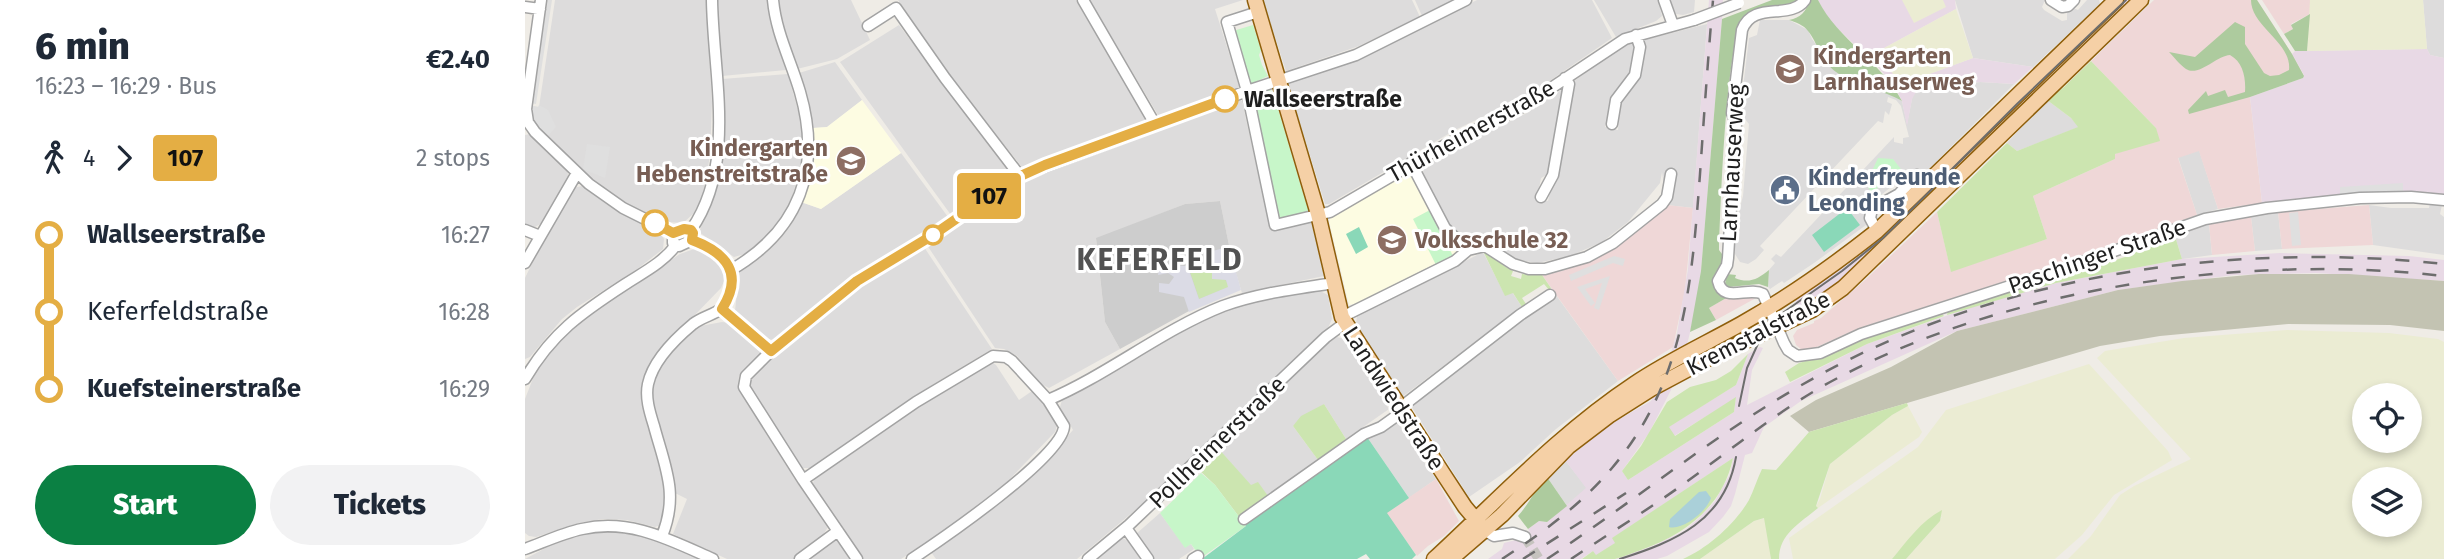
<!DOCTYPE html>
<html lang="en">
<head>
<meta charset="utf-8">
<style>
	body { margin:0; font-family:"Fira Sans",sans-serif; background:#f2f2f3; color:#1f2937; height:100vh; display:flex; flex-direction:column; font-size:26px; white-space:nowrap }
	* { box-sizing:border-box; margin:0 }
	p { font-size:23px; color:#747a83 }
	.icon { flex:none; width:38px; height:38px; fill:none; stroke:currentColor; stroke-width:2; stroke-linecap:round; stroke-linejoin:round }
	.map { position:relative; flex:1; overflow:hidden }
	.sheet { display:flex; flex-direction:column; background:#fff; width:525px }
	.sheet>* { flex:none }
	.badge { padding:0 14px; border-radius:5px; font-size:24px; line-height:46px }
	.buttons { position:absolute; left:1827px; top:383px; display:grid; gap:14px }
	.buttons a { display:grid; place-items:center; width:70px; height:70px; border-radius:50%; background:#fff; box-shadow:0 4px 10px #0003; font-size:35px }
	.map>.badge { position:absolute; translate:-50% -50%; box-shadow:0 0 0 4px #fff }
	.legs { display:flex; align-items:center; gap:10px; height:77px; padding:0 35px; font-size:23px }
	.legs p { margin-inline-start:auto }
	.headline { display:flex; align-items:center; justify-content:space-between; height:119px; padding:0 35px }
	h1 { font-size:38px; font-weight:800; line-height:52px }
	.button { display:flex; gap:14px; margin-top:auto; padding:14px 35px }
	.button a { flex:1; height:80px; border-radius:42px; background:#0b8043; color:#fff; font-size:28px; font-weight:800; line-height:80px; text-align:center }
	.button a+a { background:#f2f2f3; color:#1f2937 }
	ul { padding:0 35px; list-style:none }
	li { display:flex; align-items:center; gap:24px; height:77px; font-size:26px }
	li i { display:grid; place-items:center; width:10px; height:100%; margin:0 9px; background:currentColor }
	li i::after { content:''; width:18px; height:18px; margin:-9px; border:5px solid; border-radius:50%; background:#fff }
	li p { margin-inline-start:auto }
	li:first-child i { background:linear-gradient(#0000 50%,currentColor 0) }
	li:last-child i { background:linear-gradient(currentColor 50%,#0000 0) }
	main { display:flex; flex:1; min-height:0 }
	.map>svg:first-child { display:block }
	.residential { fill:#dddcdc }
	.commercial { fill:#efd7d7 }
	.industrial { fill:#e8d9e5 }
	.education { fill:#fdfce2 }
	.religious { fill:#cdcdcd }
	.construction { fill:#c3c3b2 }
	.farmland { fill:#ebecd3; fill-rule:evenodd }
	.grass { fill:#cce5b0 }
	.forest { fill:#adcb9e }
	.park { fill:#c7f6c9 }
	.pitch { fill:#8ad8b8 }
	.parking { fill:#dfdfdf }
	.plaza { fill:#dbdbe5; fill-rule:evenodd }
	.water { fill:#aad0d9 }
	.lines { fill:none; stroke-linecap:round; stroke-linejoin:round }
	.minor-tunnel { stroke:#c5c3be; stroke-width:10; stroke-dasharray:10 5; stroke-linecap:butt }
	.minor-casing { stroke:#a3a3a3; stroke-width:13 }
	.major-casing { stroke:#8f5f0b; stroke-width:17 }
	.minor { stroke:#fff; stroke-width:10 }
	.major { stroke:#f5d0a6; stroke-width:14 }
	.tram { stroke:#6d6d6d; stroke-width:2 }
	.rail { stroke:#6d6d6d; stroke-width:2.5; stroke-dasharray:14 14; stroke-linecap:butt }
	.minor-bridge-casing { stroke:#a3a3a3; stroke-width:13; stroke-linecap:butt }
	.minor-bridge { stroke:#fff; stroke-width:10 }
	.line-1-casing { stroke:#fff; stroke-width:16 }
	.line-1 { stroke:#e4ae44; stroke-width:10 }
	.stop-1-dot { fill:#fff; stroke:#e4ae44; stroke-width:3.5 }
	.labels { text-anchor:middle; stroke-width:6; stroke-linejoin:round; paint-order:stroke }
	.education-label { font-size:23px; font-weight:bold; fill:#785e54; stroke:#fff; text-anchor:start }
	.stop-label { font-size:23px; font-weight:bold; fill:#1f1f1f; stroke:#fff; text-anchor:start }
	.street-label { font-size:23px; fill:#1f1f1f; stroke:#fff }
	.service-label { font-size:23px; font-weight:bold; fill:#4e5e75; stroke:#fff; text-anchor:start }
	.district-label { font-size:30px; font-weight:bold; letter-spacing:2px; fill:#525252; stroke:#fff }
</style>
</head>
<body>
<main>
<section class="sheet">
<div class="headline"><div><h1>6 min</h1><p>16:23 – 16:29 · Bus</p></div><b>€2.40</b></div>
<div class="legs"><svg class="icon" aria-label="walk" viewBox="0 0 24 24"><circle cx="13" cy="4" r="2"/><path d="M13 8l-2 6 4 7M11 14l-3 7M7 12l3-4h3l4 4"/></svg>4<svg class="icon" aria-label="forward" viewBox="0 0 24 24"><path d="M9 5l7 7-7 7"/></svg><b class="badge" style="background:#e4ae44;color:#111">107</b><p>2 stops</p></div>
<ul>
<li><i style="color:#e4ae44"></i><b>Wallseerstraße</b><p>16:27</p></li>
<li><i style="color:#e4ae44"></i><span>Keferfeldstraße</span><p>16:28</p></li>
<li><i style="color:#e4ae44"></i><b>Kuefsteinerstraße</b><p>16:29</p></li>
</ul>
<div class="button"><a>Start</a><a>Tickets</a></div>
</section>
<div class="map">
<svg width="1919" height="559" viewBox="0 0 1919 559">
	<rect width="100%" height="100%" fill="#efece6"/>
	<path class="residential" d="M30,0H181L187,102L185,156L177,198L168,214L158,223L142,222L94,200L63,176L12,126L7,114V106L14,107Z
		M192,0H242L247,27L261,70L197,76Z
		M253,0H326L345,40L312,59L272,69L255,14Z
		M373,0H551L620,116V121L497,167L438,94Z
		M564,0H718L690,9L715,88L638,116L633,115Z
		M738,0H887L895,17L834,46L761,71Z
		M890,0H928L897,16Z
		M952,0H1067L1087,38L1007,93L930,130L804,204H800L764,87V82L848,52Z
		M1069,0H1133L1137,16L1131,21L1091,37Z
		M1145,0H1170L1169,12L1158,15L1151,14Z
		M1430,0H1520L1517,7L1519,10L1537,21L1542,20V13L1548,8L1553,10L1562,0H1574L1575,4L1508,67L1448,58Z
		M1898,0H1919V58L1905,55L1902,49Z
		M1235,20H1264L1283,30L1287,39L1311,72L1335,83L1361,91L1377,101L1382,124L1388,94L1395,90L1455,82L1489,84L1395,178L1385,171L1343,206L1340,216L1341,225L1289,263L1259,283L1257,281L1245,289L1243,287L1244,270L1250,263L1246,259L1251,254L1256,257L1369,137V142L1378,144V138L1384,137L1376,106L1371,100L1363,97L1362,102L1367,104L1364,115L1360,111L1358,123L1353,121L1235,246L1239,250L1231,259L1223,264L1215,262L1210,254V241L1212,219L1218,196L1224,124L1215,113L1224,38L1232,35Z
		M1182,24L1168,208L1142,205L1137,172L1135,183L1103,222L1077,242L1045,256L1012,263L990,259L969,245L957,239L951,240L937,236L925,227L898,172L899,166L940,142L1002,113L1039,88L1025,173L1016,178L1012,199L1023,201L1048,82L1092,49L1107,43L1111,46L1108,74L1087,101L1080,127L1093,130L1095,105L1113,77L1119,40Z
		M374,25L485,171L482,176L426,215L315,62Z
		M310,62L337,100L302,127L288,128L274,73Z
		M263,74L277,125V158L268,194L257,219L248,230L220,254L209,257L174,232L187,201L195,167L197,79Z
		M714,99L717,101L745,228L783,219L786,221L799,276L717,293L707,260L695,201L660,204L571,239L580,322L595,349L524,388L516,384L492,356L479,349L470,348L402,245L490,183Z
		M1522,100L1546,118L1554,127L1492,151L1482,143Z
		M5,134L42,169L43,175V181L19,222L10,227L0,226V135Z
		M1674,150L1693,209L1672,215L1653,157Z
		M376,153L423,217L385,243L337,270L249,340L242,339L214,319L210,311L214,273L252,242L264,228L276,202L296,209Z
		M57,186L96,212L134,232L139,239L138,249L111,270L52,307L37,319L5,357L0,359V278L20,237L48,188Z
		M1905,203L1917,205L1915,214L1919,217V255L1848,245L1844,205L1866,208H1904Z
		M1753,212L1757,249L1730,251L1726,217Z
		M1684,224L1687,255L1657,259L1650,236Z
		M399,247L467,349L412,382L285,468H278L224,387L225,379L277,331L338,282Z
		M172,248L178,249L192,259L201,277L196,288L137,349L120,413L141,493L136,525L130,527L102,520L78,519L54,523L11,537L4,536L0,533V399L12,368L31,342L68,310L155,254Z
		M958,252L980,295L987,292L997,307L877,397L837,337L831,324L832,316Z
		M795,291L803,295L807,319L803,328L627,496L552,559H411L406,552L459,515L539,440L548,430L535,407L537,400L687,315L731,301Z
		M1031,295L1093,381L1031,429L995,462L944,497L886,406L1007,311Z
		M197,322L205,323L236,349V353L214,376L213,388L273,484L303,527L298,535L279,548L269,559H202L148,534L162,499L150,493L127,407V381L140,357L170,327Z
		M812,337L819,339L864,409L821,439L799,404L768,426L793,460L743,496L726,486L693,448L804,342Z
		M467,362L471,365L494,400L507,391L517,402L532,426L530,432L479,485L449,510L401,543L376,559H338L290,490L288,483L290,478L391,407Z
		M873,423L911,479L884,498L842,437Z
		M1040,460L1062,488L1042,506L1022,477Z
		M635,513L660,547L666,544L669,549L654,559H629L611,534Z
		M70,531H99L127,538L175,559H0L30,543Z
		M598,538L603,541L615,559H571Z
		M308,539L314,540L327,559H278Z"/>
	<path class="commercial" d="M1629,0H1732L1767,54L1779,76L1725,97L1737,203L1693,209L1674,151L1653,158L1672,215L1536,263L1334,328L1285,350H1277L1271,345L1268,336L1272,330L1289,323V321L1296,318L1339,281L1412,212L1426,271L1522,239L1508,196L1590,159L1589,155L1631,128L1566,61Z
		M1737,0H1785V14L1766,24L1768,29L1759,34Z
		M1142,205L1168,208L1160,290L1148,347L1093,381L1017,275L1037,271L1091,248Z
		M1844,205L1848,245L1757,249L1753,212Z
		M1726,217L1730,251L1687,255L1684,224Z
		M1203,297H1226L1231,298L1191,320L1184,308Z
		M911,479L934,521L919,536L903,546L892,556L861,513Z"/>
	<path class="industrial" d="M1184,0H1198L1197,19L1176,271L1170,312L1159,357L1146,390L1124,433L1097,471L1103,480L1209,412L1211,398L1149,436L1143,427L1211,385L1223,354L1235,347L1238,348L1227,370L1222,405L1342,344L1446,307L1531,283L1657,259L1755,253L1884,256L1919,260V281L1791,273L1709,275L1593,290L1432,331L1276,401L1239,427L1227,453L1220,455L1210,494L1206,506L1198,517L1184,532L1142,556L1132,559H1090L1128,546L1159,531L1174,518L1190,501L1205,474L1208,458L1088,538L1091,543L1071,556L1068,551L1056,559H963L977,549L979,543L991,540L996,541L1006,535L1003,529L1014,521L1022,522L1061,488L1040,460L1086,424L1126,401L1140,372L1152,333L1163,269Z
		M1293,0H1430L1431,9L1350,53L1377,84L1448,58L1508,67L1489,84L1455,82L1422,85L1391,92L1387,99L1382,126L1377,101L1369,85L1352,66L1310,26L1301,16Z
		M1597,0H1610L1327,276L1276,312L1269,298Z
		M1902,49L1905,55L1919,58V194L1861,191L1737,203L1725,97L1778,78L1779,75L1767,54L1770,51Z"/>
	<path class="education" d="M337,100L376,153L296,209L276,202L288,152V128L302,127Z
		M884,173L916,231L930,245L931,253L833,303L824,305L804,221L806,217L879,174Z"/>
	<path class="religious" d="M695,201L707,260L715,289L664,311L595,349L580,322L571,238L660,204Z"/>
	<path class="construction" d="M1734,274H1824L1919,281V331L1865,325L1763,324L1635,336L1575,346L1284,432L1265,416L1291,400L1366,367L1432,331L1593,290L1657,281Z"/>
	<path class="farmland" d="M1377,0H1418L1421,7L1389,23Z
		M1785,0H1898L1902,49L1782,51Z
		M1431,9L1448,58L1377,84L1350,53Z
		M1762,330L1864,333L1913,339L1919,342V559H1543L1566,536L1595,495L1609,486L1666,459L1572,358L1580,351L1659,338ZM1839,396H1885V441H1839ZM1839,480H1885V525H1839Z
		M1564,364L1643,451L1647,460L1589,495L1557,535L1530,559H1381L1408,529L1417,517L1394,528L1367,559H1268L1264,538L1393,447L1421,410Z
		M1383,406L1397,432L1394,437L1293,508L1291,506L1295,499L1305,464L1367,415Z
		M1240,518L1246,559H1175L1229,521Z"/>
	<path class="grass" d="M1566,61L1631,128L1635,141L1590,154V159L1508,196L1522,239L1426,272L1412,212L1482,143L1492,151L1553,127L1546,118L1522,100L1539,87Z
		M1650,236L1657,259L1531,283L1422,315L1423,310L1548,270L1550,273L1600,257L1598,254Z
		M958,251C970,256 975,265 988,271L986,276L996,279L997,274L1017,275L1026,288L1024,290L1019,284L997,298L1001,304L997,307L988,293L980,296Z
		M664,269C679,270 698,269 704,287L674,299Z
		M1415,312L1419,316L1342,344L1265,382L1260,372L1274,363L1303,354L1340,336Z
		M1223,354L1211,385L1144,427L1150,436L1211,397L1209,412L1103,480L1097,471L1116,446L1142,402L1165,387L1191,380L1206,371Z
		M1382,403L1383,406L1367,415L1305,464L1291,506L1293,508C1275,523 1254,534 1254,559H1246L1239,518L1229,521L1175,559H1158C1183,548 1210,524 1224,500C1229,490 1232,479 1237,469L1251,470L1284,432Z
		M799,404L821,439L793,460L768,426L776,416Z
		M693,448L726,485L733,482L743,496L715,518L690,485L672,468Z
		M1208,458C1198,506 1161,534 1116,550C1107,553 1098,557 1090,559C1079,559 1067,559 1057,559L1068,551L1071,555L1090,543L1087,538Z
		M1417,510L1415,521L1381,559H1367C1382,541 1396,521 1417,510Z"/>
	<path class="forest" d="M1247,0H1273L1269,3C1255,7 1233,5 1222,14C1200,30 1196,210 1194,246V250L1200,258L1188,277L1190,289L1203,297L1184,308L1191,320L1165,332L1176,271L1197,19Z
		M1285,0H1293C1313,40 1356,61 1377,101C1356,89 1328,85 1311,72C1295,60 1293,43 1283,31C1279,25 1270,22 1264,20C1276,18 1281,11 1285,0Z
		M1726,0H1732L1767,54L1779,76L1778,78L1725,97L1664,114L1663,110L1681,91L1683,96L1700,90L1703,97L1720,92C1721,78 1718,62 1705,55C1691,56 1674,77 1661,69C1655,65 1649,57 1644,52L1670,57L1710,22L1720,27V44L1739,73L1745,76L1754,75L1764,70C1767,42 1726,27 1726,0Z
		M1785,14L1782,51H1770L1759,34L1768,29L1766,25Z
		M1244,270L1243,287L1234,284L1204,287L1200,284L1202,274L1211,275L1210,278C1224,284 1233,279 1244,270Z
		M1022,477L1042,506L1022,522L1014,521L1003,529L993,516C1004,504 1010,489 1022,477Z"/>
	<path class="park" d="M728,25L736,50L734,55L737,65L743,76L726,84H724L708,31Z
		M743,89L748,92L783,210L782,212L754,220L727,98L729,92Z
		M1353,158L1368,159L1379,173L1357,188L1353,186L1352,189L1357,196L1351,199L1338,180L1339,176L1346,173Z
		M905,210L928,256L911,265L888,219Z
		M676,473L690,485L721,526L676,558L666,544L660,548L635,513Z"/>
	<path class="pitch" d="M1322,208L1335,225L1299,252L1287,235Z
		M834,227L843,247L831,254L821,234Z
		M842,437L884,498L862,513L891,555L887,559H845L841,554L832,559H677L721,526L719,523Z"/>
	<path class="parking" d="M21,0H27L11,104L5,103Z
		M14,105L23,110L31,127L22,137L9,120L7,106L13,107Z
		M62,144L85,147L80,178L58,169Z
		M1878,183V191L1815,194V187Z
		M1773,212L1776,245L1767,246L1764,213Z
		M1089,256L1100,259L1098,266L1088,263L1046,281L1044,275Z
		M1085,276L1074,310L1069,308L1077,283L1060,289L1070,303L1066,306L1052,287Z"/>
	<path class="plaza" d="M704,247L716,290L664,312L659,297L634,292V283L644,284L649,277L643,273L633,275L635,264L685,268L687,251ZM664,270L687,271V279L701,280L703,287L674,299Z"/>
	<path class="water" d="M1181,491L1186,498C1182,511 1157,531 1144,527L1145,519L1174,492Z"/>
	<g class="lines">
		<path class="minor-tunnel" d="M1000,537L1014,559"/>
		<g class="minor-casing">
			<path id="minor" d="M16,0L1,109L3,122L10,132L64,184L98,208L148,233
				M558,0L630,124
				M1139,0L1148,25
				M1280,0C1265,21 1228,0 1217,30L1207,113L1211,123L1203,258L1202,265L1193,281C1198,304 1223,286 1238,294L1259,343L1263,350L1272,356L1295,353L1336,334L1535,270L1680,219L1742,208L1835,198L1886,197L1919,200
				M1526,0L1537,7L1543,6L1549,0
				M0,7L15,9
				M733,12L702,22L722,91L750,225L805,212L920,145L999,106L1100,39L1169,20
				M343,26L371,8L420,78L495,176
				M1087,124L1091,100L1110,75L1115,47L1111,35
				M886,163L920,228L943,250L960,246L988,264L1004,269H1020L1062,257L1088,243L1137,204L1142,197L1146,174
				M1016,197L1028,175L1044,84L1040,78
				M162,229L168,233L167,240L154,246L148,243V233Z
				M0,230L15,236
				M166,230C212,164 188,75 187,0
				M1352,231L1345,218L1347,209L1374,194L1392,175
				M0,263L52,173
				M206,270C275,230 297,168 275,92C266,61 251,33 248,0
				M196,309L246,351
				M817,317L930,261L943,250
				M0,379C27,333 56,313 99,285C117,273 138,263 151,245
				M875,408L995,315L1025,295
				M278,480L391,402L468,356L481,357L487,361L523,400
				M719,519L839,434L856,427L877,412
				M601,528L623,559
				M959,530L969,536L988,533L1000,537
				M137,536C154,494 140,467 129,426C125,413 120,398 123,384C128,361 150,339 168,324C177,317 188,315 196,309C219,274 202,252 167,240
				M0,549C19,542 38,533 57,529C105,518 145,540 188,559
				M275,559L313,531
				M332,559L278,480L219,387L221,376L246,351L332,281L398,242L495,176L722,91L831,55L941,0
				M387,559C414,541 539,456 539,426L523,400C584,374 637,330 698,306C734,293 771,289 809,283
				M563,559L604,525L801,337L820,323
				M668,559L673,556"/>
		</g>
		<g class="major-casing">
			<path id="major" d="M730,0L793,214L817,317L919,475L940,507L956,526
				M909,559C974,499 1035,433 1109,384C1143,361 1180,344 1216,324C1264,297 1309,265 1352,231L1591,0
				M926,559L977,515L1043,447L1085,415L1126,389L1186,357L1287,310L1318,288L1616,0"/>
		</g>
		<use href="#minor" class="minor"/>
		<use href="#major" class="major"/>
		<path class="tram" d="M1214,406L1222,368L1236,337L1245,325L1259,312L1317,271L1358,238L1492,104L1601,0
			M1095,559C1151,541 1200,521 1211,457"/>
		<path class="rail" d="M977,559C1017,533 1056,505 1087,468C1160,382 1167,281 1175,174C1179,116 1183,58 1188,0
			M998,559L1101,493
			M1022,559C1111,500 1195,430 1289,378C1475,274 1709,241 1919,264
			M1046,559C1085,533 1126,508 1164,480C1208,448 1251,413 1298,386C1474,287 1720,253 1919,276"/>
		<g class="minor-bridge-casing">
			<path id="minor-bridge" d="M1169,20L1214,3"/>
		</g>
		<use href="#minor-bridge" class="minor-bridge"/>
	</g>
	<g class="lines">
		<g class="line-1-casing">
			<path id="line-1" d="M130,223L148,233L159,229L166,230L168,233L167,240C202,253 219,274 197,309L246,351L332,281L408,235L489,179L520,165L700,99"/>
		</g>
		<use href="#line-1" class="line-1"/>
	</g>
	<defs>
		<g id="school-disc" transform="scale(1.575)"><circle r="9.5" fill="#8d6e63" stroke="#fff"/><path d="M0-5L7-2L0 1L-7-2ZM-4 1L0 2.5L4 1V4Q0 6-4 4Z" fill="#fff"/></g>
		<g id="civic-disc" transform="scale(1.575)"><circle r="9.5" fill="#5c6f8a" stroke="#fff"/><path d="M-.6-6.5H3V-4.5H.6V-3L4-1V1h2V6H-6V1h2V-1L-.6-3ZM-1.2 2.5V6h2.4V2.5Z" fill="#fff"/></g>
	</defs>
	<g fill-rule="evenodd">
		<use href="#school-disc" x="1265" y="69"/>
		<use href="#school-disc" x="326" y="161"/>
		<use href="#civic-disc" x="1260" y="190"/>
		<use href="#school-disc" x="867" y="240"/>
	</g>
	<g class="stop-1-dot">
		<circle cx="700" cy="99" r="12"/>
		<circle cx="130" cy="223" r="12"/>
		<circle cx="408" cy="235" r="9"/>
	</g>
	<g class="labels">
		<g class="education-label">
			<text x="1288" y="64">Kindergarten<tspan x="1288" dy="26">Larnhauserweg</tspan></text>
			<text x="303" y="156" text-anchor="end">Kindergarten<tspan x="303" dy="26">Hebenstreitstraße</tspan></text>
			<text x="890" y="248">Volksschule 32</text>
		</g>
		<g class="stop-label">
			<text x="719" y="107">Wallseerstraße</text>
		</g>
		<g class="street-label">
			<text transform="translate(946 131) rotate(-29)" y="8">Thürheimerstraße</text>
			<text transform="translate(1207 163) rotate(-87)" y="8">Larnhauserweg</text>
			<text transform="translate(1572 256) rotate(-19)" y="8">Paschinger Straße</text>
			<text transform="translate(1233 333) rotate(-27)" y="8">Kremstalstraße</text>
			<text transform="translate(869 398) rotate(57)" y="8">Landwiedstraße</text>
			<text transform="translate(692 442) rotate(-44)" y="8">Pollheimerstraße</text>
		</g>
		<g class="service-label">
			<text x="1283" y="185">Kinderfreunde<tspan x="1283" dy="26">Leonding</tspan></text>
		</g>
		<g class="district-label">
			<text x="635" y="270">KEFERFELD</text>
		</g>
	</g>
</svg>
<div class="buttons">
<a><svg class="icon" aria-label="locate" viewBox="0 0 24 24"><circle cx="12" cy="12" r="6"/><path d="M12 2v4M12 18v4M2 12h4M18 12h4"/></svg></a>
<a><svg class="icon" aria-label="layers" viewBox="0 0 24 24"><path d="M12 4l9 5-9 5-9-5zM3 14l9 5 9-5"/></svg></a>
</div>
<b class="badge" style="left:464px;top:196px;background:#e4ae44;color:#111">107</b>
</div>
</main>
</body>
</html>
